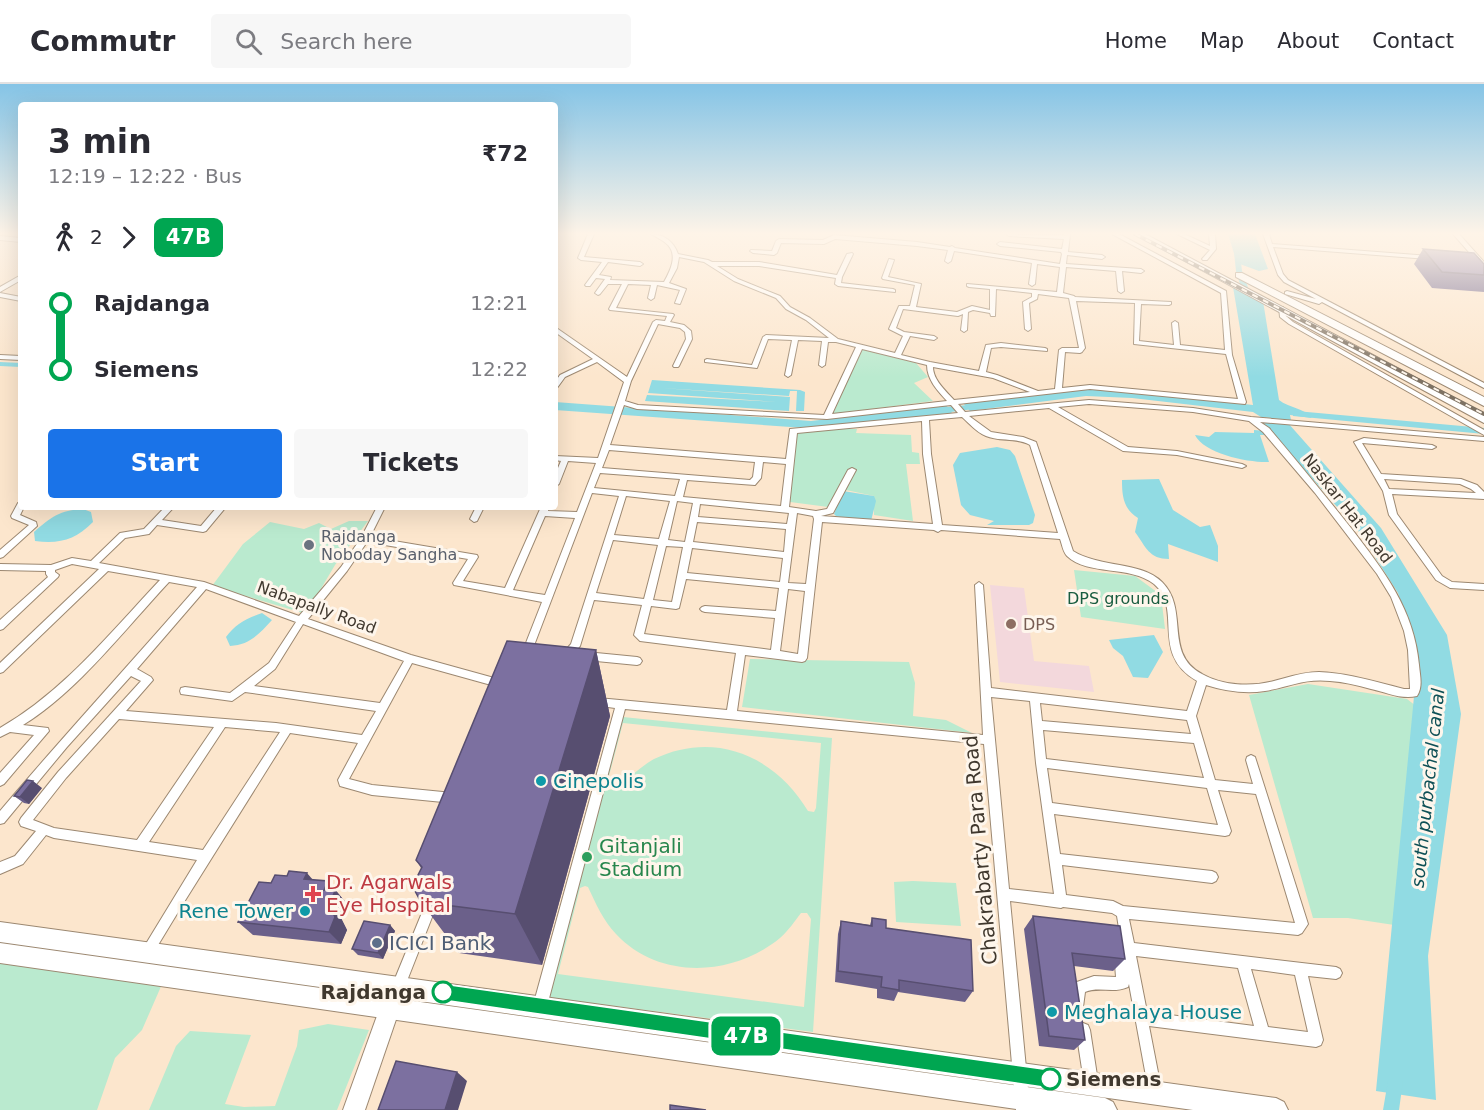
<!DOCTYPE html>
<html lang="en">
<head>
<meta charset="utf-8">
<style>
	body { margin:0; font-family:"DejaVu Sans",sans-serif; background:#f7f7f7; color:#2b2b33; height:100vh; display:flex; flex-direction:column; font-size:22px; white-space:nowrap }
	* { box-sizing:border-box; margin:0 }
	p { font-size:20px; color:#7c7c81 }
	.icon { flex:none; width:33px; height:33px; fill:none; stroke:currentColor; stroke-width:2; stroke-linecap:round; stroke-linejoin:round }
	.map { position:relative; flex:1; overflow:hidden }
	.drawer { position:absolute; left:18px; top:18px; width:540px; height:408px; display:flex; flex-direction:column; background:#fff; border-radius:6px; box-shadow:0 6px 24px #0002 }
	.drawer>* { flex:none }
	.badge { padding:0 12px; border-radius:9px; font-size:21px; line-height:39px }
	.map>.badge { position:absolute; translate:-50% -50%; box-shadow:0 0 0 3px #fff }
	.legs { display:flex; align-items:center; gap:9px; height:66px; padding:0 30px; font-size:20px }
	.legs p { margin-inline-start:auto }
	.summary { display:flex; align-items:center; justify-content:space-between; height:102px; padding:0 30px }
	h1 { font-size:33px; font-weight:700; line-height:45px }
	.action { display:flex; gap:12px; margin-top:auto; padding:12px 30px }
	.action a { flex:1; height:69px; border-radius:6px; background:#1a73e8; color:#fff; font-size:24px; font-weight:700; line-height:69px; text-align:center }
	.action a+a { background:#f7f7f7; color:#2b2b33 }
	ul { padding:0 30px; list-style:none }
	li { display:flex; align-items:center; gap:21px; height:66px; font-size:22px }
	li i { display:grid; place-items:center; width:9px; height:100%; margin:0 8px; background:currentColor }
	li i::after { content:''; width:15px; height:15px; margin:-8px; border:4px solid; border-radius:50%; background:#fff }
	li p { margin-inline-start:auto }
	li:first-child i { background:linear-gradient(#0000 50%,currentColor 0) }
	li:last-child i { background:linear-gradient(currentColor 50%,#0000 0) }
	header { display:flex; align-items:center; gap:36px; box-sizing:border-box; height:84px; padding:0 30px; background:#fff; border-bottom:2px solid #e1e1e2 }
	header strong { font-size:28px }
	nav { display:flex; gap:33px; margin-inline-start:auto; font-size:21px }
	.search { width:420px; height:54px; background:#f7f7f7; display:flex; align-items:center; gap:15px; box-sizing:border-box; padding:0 21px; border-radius:6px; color:#7c7c81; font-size:22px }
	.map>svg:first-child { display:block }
	.education { fill:#f3d8dc }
	.green { fill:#baeacf; fill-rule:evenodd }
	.water { fill:#91dbe3 }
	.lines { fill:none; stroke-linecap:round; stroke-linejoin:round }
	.canal { fill:#91dbe3; fill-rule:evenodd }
	.street-casing { stroke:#9c8871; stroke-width:2 }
	.secondary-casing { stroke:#9c8871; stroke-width:2 }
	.primary-casing { stroke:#9c8871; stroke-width:2 }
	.street { fill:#fff; fill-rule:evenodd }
	.secondary { fill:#fff; fill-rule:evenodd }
	.primary { fill:#fff; fill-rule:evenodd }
	.rail-casing { stroke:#7e7263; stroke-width:4 }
	.rail { stroke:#fef6ec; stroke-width:2; stroke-dasharray:6; stroke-linecap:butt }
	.wall { fill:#6b608a }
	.shaded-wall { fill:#574e70 }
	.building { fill:#7c70a0; stroke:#574e70; stroke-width:1.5 }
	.line-1 { fill:#00a651; stroke:#fff; stroke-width:1.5 }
	.worship-dot { fill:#6b7280; stroke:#fef6ec; stroke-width:2 }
	.education-dot { fill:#8d6e63; stroke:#fef6ec; stroke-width:2 }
	.culture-dot { fill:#0f9aa8; stroke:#fef6ec; stroke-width:2 }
	.leisure-dot { fill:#2e9e5b; stroke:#fef6ec; stroke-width:2 }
	.health-dot { fill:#e0444e; stroke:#fef6ec; stroke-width:2 }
	.service-dot { fill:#5c6f8a; stroke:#fef6ec; stroke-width:2 }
	.stop-1-dot { fill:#fff; stroke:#00a651; stroke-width:3 }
	.labels { text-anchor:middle; stroke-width:6; stroke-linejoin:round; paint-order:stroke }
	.street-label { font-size:16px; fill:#40382e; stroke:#fef6ec }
	.worship-label { font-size:16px; fill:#5b616d; stroke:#fef6ec; text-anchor:start }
	.park-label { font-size:16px; fill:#185c3f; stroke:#fef6ec }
	.education-label { font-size:16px; fill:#785e54; stroke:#fef6ec; text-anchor:start }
	.water-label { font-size:18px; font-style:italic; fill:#0e5056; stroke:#fef6ec }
	.near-culture-label { font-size:20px; fill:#0d838f; stroke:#fef6ec; text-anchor:start }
	.near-leisure-label { font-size:20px; fill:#27864d; stroke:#fef6ec; text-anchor:start }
	.near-street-label { font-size:20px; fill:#40382e; stroke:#fef6ec }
	.near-health-label { font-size:20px; fill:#be3a42; stroke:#fef6ec; text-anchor:start }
	.near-service-label { font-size:20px; fill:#4e5e75; stroke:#fef6ec; text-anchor:start }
	.near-stop-label { font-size:20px; font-weight:bold; fill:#40382e; stroke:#fef6ec; text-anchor:end }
</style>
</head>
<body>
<header>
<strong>Commutr</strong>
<div class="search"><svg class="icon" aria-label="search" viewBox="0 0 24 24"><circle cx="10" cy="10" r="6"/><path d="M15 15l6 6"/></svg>Search here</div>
<nav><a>Home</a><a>Map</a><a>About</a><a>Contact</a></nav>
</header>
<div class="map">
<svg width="1484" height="1026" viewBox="0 0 1484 1026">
	<rect width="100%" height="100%" fill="#fce6cd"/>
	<path class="education" d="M990,501L1024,504L1034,577L1089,582L1094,608L1000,598Z"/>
	<path class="green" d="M861,265L916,279L928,293L914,299L933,317L833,330Z
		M797,345H857L856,349L911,351L912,368L919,369L920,380H906L913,437L874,431V412L846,406L836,424L790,418Z
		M349,437H368L335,481L306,530L212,502L243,460L270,438L304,445L319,439L331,445Z
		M1074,486L1135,492L1161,511L1165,545L1081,533Z
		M750,575L909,578L915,599L913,632L946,636L972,649L742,623Z
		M1308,600L1407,615L1438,639L1414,844L1348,834H1313L1249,611Z
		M613,632L832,654L813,948L538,912ZM623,639L821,659L816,724L814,728L808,727C775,672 715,646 654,675C642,681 617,705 609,706L606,703ZM585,802L588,803C596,820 603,836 616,850C660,897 734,892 780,854C788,847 795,837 801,829H807L811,835L804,923L558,890L580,804Z
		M913,797L956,799L961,842L896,838L894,798Z
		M0,869L166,891L142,946L115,974L97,1026H0Z
		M328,940L369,946L337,1026H149L176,962L190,947L251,951L225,1020L244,1023L275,1022L297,962L299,946Z"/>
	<path class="water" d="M1228,150H1255L1268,185L1259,187L1237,179Z
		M1233,203L1263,217L1279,316C1289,324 1304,324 1312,334L1290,331L1291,336L1261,333L1253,328L1132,314L1086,312L970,327L963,319L1072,304H1102L1253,321Z
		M652,296L800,306L805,308L804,327H796L797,307H790L789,312L661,304L790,313L789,327L645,317L647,311L777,318L648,309Z
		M555,318L811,337L946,321L952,329L805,344L555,326Z
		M1262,337L1288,339L1381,444L1447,551L1461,630L1428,872L1436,1016L1376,1007L1418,571L1398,509L1359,448Z
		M1254,346L1266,347L1267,351H1260L1269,378C1250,379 1204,370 1195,351L1209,353L1215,348L1254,349Z
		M997,363L1010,366L1015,372L1035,431L1033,439L1029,441H987L994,437L970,431L961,421L953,381L960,369Z
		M1159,395L1173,426L1200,443L1210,441L1218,462V478L1168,460L1169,475C1149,475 1146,463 1135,448L1138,434C1123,425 1122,411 1122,396Z
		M843,407L874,412L876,417L871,437L857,438L836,432L834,430Z
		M83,425L91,428L93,438C75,456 60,460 35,457L34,448C51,433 60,426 83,425Z
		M262,529L272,536C259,550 250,561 230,562L226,553C235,540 247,534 262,529Z
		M1154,551L1163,568L1148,594L1133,593L1123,572L1113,564L1109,556Z"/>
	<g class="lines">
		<path class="canal" d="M1232,150H1238L1242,187L1253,217L1252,219L1245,217L1236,187Z
			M0,278L21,279V283L0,282Z
			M979,320L983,322L982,324L935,330L931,327L935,324Z
			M1296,327L1484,344V350L1293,332V328Z
			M1395,989L1401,991L1403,997L1399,1026H1383L1389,991Z"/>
		<g class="street-casing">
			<path id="street" d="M588,150H594L584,173L640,178L643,180L640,182L608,178L599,191L611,193L610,196L664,198C670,187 678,172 668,161C663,156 656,153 651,150C664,150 674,158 678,170L708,176L712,178H759L837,191L847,170L852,169L853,170L842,193L841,199L893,205L895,206V208L838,202L835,200L836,194L759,182H717L738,195L780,212L790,223L810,234L838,255L895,269L903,252L889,245L899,222H910L915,201L883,195L882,194L889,175L894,176L888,193L921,200L916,223L957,228L972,222L990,226V205L969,203L967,202V200L1057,208L1060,183L1037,180L1035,200L1032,202L1029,200L1032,179L954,167L951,177L948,179L945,177L948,166L917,162L835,155L824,160L781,159L777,169L774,171L753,169L750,167L751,166L772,167L776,157L779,155L823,156L834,151L917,158L950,163L952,162L955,164L1060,180L1062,170L1061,168L1000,162L997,160L1000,158L1062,165L1064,155L1009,152L1006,150L1064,151V150H1070L1068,168L1102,171L1105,173L1102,175L1067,171L1066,180L1141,185L1144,187L1141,189L1122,187L1124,207L1121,209L1118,207L1116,187L1066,183L1063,209L1074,212L1075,213L1171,218V220L1169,221L1141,220L1139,257L1174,261L1172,239L1175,237L1178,239L1180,261L1225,266L1221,209L1112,150H1119L1226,207L1232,271L1246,318L1245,320L1090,305L958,320L965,328L1089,316L1193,324L1251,333L1484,353V357L1260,338L1269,344C1297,377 1324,410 1351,444C1384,487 1414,525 1419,581C1420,592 1423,603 1417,612C1402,616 1385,608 1371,605C1357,601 1344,598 1330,597C1305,594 1289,603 1265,607C1245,610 1225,607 1206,601L1196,632L1215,696L1253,700L1246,676L1247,673L1251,671L1255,673L1308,840L1302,849L1298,851L1129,835L1134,859L1336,883L1340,885L1342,889L1340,893L1336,895L1308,892L1323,956L1321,961L1316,963L1149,942L1162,1009L1160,1014L1155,1016L1150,1014L1129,900L1128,903C1113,910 1100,902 1085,908L1083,923L1078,924L1073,923C1070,916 1072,906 1074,899L1094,892L1116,893L1114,868L1116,864L1120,862L1122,863L1117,832L1112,829L1063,823L1061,824L1010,817L1030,1026H1016L984,660L625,625L547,922L545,927L540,929L535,927L533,922L615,624L594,621L593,618L594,615L598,614L727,626L736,569L640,557L634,551L642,521L594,516L580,562L570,573H564L562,570L571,560L619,412L592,409L530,572H524L522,569L542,518L454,501L453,499L468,475L367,458L347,487L308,535L411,571L505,597L507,600L505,603L502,604L412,579L349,695L372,701L453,709L457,710L458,714L457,718L453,719L372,711L340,702L338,696L358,659L290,649L186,815L152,871L148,873L144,871L142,867L144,863L197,776L54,754L46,751L23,780L0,790V778L15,772L36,747L21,742L19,738L21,734L58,688L141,597L131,592L67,663L4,739L0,740V727C64,651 132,578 197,503L169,498C126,544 77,608 23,641L48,644L49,647L4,700L0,702V689L34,651L10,648L0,653V644C64,607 110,549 160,496L108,487L3,588L0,589V579L99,485L72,480L55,486V488L59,491L58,493L3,545L0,546V536L48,493L46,490V487L0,486V480L51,481L72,474L91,477L120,449L144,445L165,423H174L162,436L201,442L217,423H226L206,447L203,448L157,441L149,450L125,454L99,479L204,498L299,532L341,483L361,454L377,423H385L370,453L477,471L478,473L463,497L505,504L541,423H549L548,427L577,428L596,379L568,377L559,400L555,403V391L561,377L555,376V372L598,374L624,298L597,278L565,293L557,304L555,305V298L560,291L593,275L555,248V243L627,293L653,238L656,236L665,237L667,232L610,226L609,225L622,200H608L600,210L598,211L595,209L605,195L596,194L590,202H586L585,201L602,178L581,176L578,174ZM679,173L704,178L734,197L776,214L786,225L806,236L829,254L766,251L763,253L752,281L707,275L705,276V278L757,284L768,255L792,256L785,291L788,293L791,291L798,256L822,257L819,281L822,283L825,281L828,258H836L856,263L824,331L638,321L625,317L631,297L658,240L680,244L685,248L686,255L673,282L674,283H678L679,282L692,255L691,247L684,241L670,238L674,231L673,230L616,224L628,200L651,201L648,214L651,216L654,214L657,201L680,206L675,219L680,220L686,205L669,199L677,184ZM996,205L1032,209V213L1023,218L1025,245L1028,247L1031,245L1029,219L1037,215L1038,210L1069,214L1079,264H1062L1059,266L1055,305L1038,307L997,291L986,288L991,264L1001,263L1047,267V265L1045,264L1001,259L986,261L979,287L930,278L901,271L910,252L934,256L937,254L934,252L904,248L896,244L903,225L958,232L963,230L961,246L964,248L967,246L968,228L973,226L990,229L991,232H995ZM1076,217L1135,219L1134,260L1226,270L1238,315L1090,301L1062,304L1065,268L1080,269L1082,268L1085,264ZM862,265L927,281C927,296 938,307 947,317L832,330ZM933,283L993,294L1030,308L954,316C946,307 933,296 933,283ZM1089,320L1193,328L1249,337L1263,348L1315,409L1377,490L1391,513L1404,547L1408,566L1410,605H1404C1376,598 1348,589 1319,588C1303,588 1289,593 1274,597C1252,603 1223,602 1202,590C1163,569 1190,526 1162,498C1141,477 1100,484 1073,467L1036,358L1023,353L991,348L969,332L1049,324L1123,367L1177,371L1242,384L1246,382L1242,380L1177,367L1128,363L1058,323ZM624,321L637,325L827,335L951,321L958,329L790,345L786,375L610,361ZM962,333C969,339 976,348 986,352C1000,358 1016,353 1030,361L1058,449L942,441L931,370L929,336ZM922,337L923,370L933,440L821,432L833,429L856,386L852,384L848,386L827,425L816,427L789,423L797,349ZM609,366L755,378L753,393L750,396L602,384ZM763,378L786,380L781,422L683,413L687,396L755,401L761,394ZM600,389L680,395L675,412L594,404ZM626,412L670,417L659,455L614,451ZM677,417L693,419L685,458L668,456ZM700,420L789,429L787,440L698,433ZM797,429L813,432L814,435L806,500L788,499ZM545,432L575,434L545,511L513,506ZM697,438L786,445L784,468L693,458ZM822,438L934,446L938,448L941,446L1060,455C1062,460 1063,468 1067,472C1088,492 1130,481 1154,500C1184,526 1149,569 1197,597L1187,627L991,604L983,501L979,498L975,501L983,651L737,627L745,571L802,578L805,577L807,574ZM613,456L658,461L644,515L596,509ZM666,462L683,463L672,518L653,516ZM692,464L783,474L780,498L687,489ZM686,495L779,504L776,527L705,522L702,523L700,525L702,527L705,528L775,534L771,566L644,550L651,522L676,525L679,524ZM206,505L296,538L269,579L230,609L185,603L181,604L180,607L181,610L232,617L245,608L376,627L362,651L276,639L126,627L153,596L151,593L137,585ZM788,505L805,507L798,570L780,567ZM303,540L404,577L380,619L254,602L275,585ZM991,613L1030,617L1036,679L1054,810L1009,805ZM1040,619L1187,636L1191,650L1042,637ZM119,635L214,643L137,756L54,744L33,736L66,694ZM225,643L280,648L203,766L149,758ZM1043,646L1194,659L1204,694L1046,675ZM1047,684L1207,704L1218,741L1052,719ZM1218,706L1256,710L1295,839L1123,822L1113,817L1066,811L1062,781L1212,799L1216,797L1218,793L1216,789L1212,787L1060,770L1054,730L1225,752L1229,751L1231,747ZM1136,872L1238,884L1254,942L1147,928ZM1251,885L1295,891L1308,948L1268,943Z
				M1177,150H1184L1210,162L1209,150H1215L1216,165L1207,176H1203L1202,175L1210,166Z
				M1263,150H1269L1272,160L1430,172V174L1428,175L1273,163L1283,190L1288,196L1484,299V304L1322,218L1319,220L1285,210V208L1287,207L1316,215L1284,198L1278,191Z
				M1453,150H1459L1484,178V184L1482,183Z
				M0,152L21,154V158L0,156Z
				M21,191V196L0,208V203Z
				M0,209L21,213V217L0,213Z
				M1279,223H1283L1286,232L1293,238L1484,346V351L1289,240L1280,233Z
				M0,271L21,272V276L0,275Z
				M1364,354L1432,361L1436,363L1432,365L1362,359L1381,390L1461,395L1477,401L1484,408V415L1392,410L1397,430L1442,492L1452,498L1484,500V506L1450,504L1436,496L1389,431L1383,407L1354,358ZM1384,395L1460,400L1471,405L1476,409L1389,405Z
				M21,418V423H24L20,431L36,438L37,442L3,473L0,474V466L29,441L12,434L11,432L18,419Z
				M476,423H484L477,437L474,438L470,435Z
				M586,568L637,573L640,574L642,577L640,580L637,581L586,576L583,575L581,572L583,569Z
				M432,812L436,814L438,818L403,907L398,908L393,907L392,902L428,814Z
				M1083,939L1088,941L1090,946L1098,998L1096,1003L1091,1005L1086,1003L1084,998L1076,946L1078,941Z"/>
		</g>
		<g class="secondary-casing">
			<path id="secondary" d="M392,908L399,911L402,918L365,1026H343L382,918L385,911Z"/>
		</g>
		<g class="primary-casing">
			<path id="primary" d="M1135,150H1145L1484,330V339Z
				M1236,189H1242L1484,313V322L1236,193Z
				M0,838L1276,1014L1284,1018L1288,1026H1193L0,858Z
				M0,859L1105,1014L1113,1018L1117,1026H1023L0,879Z"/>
		</g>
		<use href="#street" class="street"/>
		<use href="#secondary" class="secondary"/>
		<use href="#primary" class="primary"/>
		<g class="rail-casing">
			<path id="rail" d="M1135,150L1484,330"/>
		</g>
		<use href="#rail" class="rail"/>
	</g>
	<path class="wall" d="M1423,165L1484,180V208L1432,204L1414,180Z
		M596,566L610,632L542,881L459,869L421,818V784L416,776Z
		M42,704L29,720L24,719L14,712Z
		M313,796L328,797L347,820L341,834L347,846L341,860L253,851L238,838L271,799Z
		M1033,832L1125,875L1113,887L1074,882L1085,956L1074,966L1039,962L1024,845Z
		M872,834L973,907L965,918L898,908L894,917L877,914V905L835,898L838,850L841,837L870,841Z
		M390,841L395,847L383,875L358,871L352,865Z"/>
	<path class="shaded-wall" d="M596,566L610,632L542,881L515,830Z
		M33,697L42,704L29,720L20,713Z
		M307,789L319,803L304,795Z
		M328,797L347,820L341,834L347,846L341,860L329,848V821L324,806Z
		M390,841L395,847L383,875L378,869Z
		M457,988L467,997L458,1026H445Z"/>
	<path class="building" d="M1423,165L1474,169L1484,180V191L1442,188Z
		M507,557L596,566L515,830L421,818L415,807L414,799L422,783L416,776Z
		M27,696L33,697L20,713L14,712Z
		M289,787L307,789L304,795L328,797L324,806L335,807L329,821L335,833L329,848L238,838L259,798L271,799L275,791L287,792Z
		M1033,832L1120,842L1125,875L1072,869L1085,956L1049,952Z
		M872,834L886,836V844L971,856L973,907L899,896V906L881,903L882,893L838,887L841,837L872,842Z
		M364,837L390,841L378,869L352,865Z
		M396,977L457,988L445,1026H378Z
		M670,1021L706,1026H670Z"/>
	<linearGradient id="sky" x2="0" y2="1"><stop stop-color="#85c4e6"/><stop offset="0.51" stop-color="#fef4e8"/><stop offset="1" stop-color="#fef4e8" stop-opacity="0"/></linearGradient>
	<rect width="1484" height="293" fill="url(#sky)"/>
	<path class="line-1" d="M443,900L1050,986L1056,989L1058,995L1056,1001L1050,1004L443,916L437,914L434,908L437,902Z"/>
	<circle class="worship-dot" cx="309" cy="461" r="6"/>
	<circle class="education-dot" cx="1011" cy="540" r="6"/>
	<g class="culture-dot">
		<circle cx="541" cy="697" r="6"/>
		<circle cx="305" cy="827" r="6"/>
		<circle cx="1052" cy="928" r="6"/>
	</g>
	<circle class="leisure-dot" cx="587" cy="773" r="6"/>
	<path class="health-dot" d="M310 801h6v6h6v6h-6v6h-6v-6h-6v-6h6z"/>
	<circle class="service-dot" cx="377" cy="859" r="6"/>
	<g class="stop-1-dot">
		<circle cx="443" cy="908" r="10"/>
		<circle cx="1050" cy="995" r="10"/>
	</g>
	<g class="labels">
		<g class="street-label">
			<text transform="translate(1348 424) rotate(52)" y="6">Naskar Hat Road</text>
			<text transform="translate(317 523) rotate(20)" y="6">Nabapally Road</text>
		</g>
		<g class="worship-label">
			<text x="321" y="458">Rajdanga<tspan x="321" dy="18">Noboday Sangha</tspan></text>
		</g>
		<g class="park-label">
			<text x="1118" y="520">DPS grounds</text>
		</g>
		<g class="education-label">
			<text x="1023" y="546">DPS</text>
		</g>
		<g class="water-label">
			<text transform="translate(1428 704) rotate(-84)" y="6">south purbachal canal</text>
		</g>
		<g class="near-culture-label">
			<text x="553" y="704">Cinepolis</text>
			<text x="293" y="834" text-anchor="end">Rene Tower</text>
			<text x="1064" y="935">Meghalaya House</text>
		</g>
		<g class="near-leisure-label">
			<text x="599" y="769">Gitanjali<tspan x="599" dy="23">Stadium</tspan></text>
		</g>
		<g class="near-street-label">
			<text transform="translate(980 766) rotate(-95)" y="7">Chakrabarty Para Road</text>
		</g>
		<g class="near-health-label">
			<text x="326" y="805">Dr. Agarwals<tspan x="326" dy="23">Eye Hospital</tspan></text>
		</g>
		<g class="near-service-label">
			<text x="389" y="866">ICICI Bank</text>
		</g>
		<g class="near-stop-label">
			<text x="426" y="915">Rajdanga</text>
			<text x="1066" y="1002" text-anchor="start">Siemens</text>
		</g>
	</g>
</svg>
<b class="badge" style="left:746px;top:952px;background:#00a651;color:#fff">47B</b>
<section class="drawer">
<div class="summary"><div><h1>3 min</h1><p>12:19 – 12:22 · Bus</p></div><b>₹72</b></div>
<div class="legs"><svg class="icon" aria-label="walk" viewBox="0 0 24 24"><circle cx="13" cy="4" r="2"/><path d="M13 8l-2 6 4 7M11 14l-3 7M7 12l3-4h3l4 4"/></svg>2<svg class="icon" aria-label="forward" viewBox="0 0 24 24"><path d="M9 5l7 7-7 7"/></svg><b class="badge" style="background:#00a651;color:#fff">47B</b></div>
<ul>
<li><i style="color:#00a651"></i><b>Rajdanga</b><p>12:21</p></li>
<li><i style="color:#00a651"></i><b>Siemens</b><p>12:22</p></li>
</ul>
<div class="action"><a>Start</a><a>Tickets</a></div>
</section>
</div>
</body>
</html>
